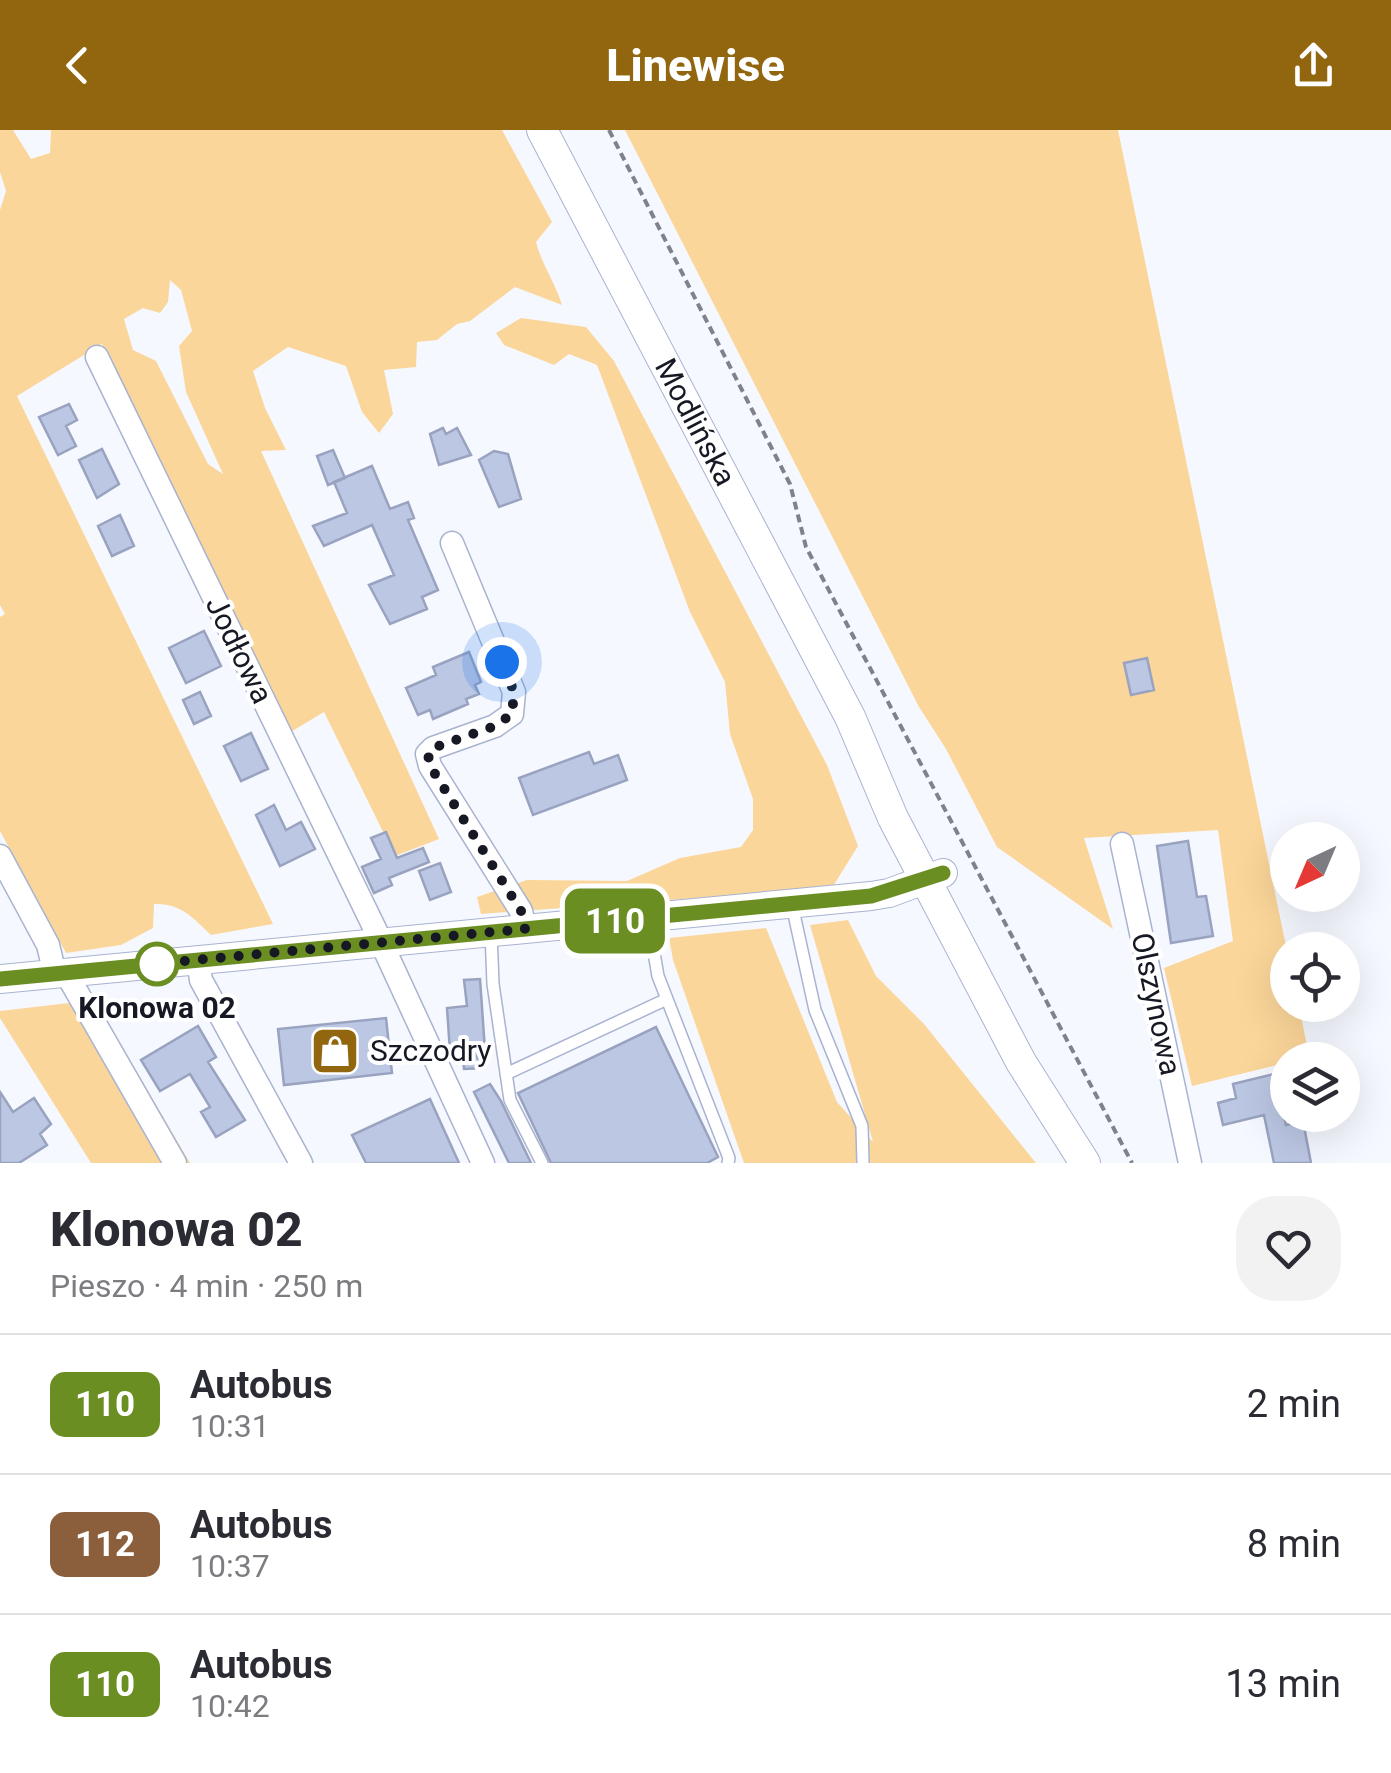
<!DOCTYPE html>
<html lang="pl">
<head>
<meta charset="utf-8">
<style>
	body { margin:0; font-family:Roboto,sans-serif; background:#f2f2f3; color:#2b2b33; height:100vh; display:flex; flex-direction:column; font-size:38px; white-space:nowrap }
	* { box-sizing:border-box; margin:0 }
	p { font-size:32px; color:#7c7c81 }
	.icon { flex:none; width:55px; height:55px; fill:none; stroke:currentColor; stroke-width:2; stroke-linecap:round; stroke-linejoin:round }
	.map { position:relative; height:1033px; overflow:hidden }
	.drawer { display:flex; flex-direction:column; background:#fff; flex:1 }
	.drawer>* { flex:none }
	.badge { padding:0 20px; border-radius:15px; font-size:35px; line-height:65px }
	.needle { width:65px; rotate:224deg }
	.fabs { position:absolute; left:1270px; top:692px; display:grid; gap:20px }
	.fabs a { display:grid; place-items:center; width:90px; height:90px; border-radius:50%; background:#fff; box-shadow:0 10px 40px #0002; font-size:50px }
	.you { position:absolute; width:50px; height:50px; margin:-25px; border:8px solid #fff; border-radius:50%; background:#1a73e8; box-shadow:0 0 0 15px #1a73e833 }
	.map>.badge { position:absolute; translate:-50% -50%; box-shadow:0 0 0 5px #fff }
	.round { display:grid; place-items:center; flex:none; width:105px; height:105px; border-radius:40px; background:#f2f2f3 }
	.summary { display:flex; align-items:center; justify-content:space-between; height:170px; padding:0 50px }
	h1 { font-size:48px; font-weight:800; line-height:75px }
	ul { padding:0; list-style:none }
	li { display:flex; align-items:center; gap:30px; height:140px; padding:0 50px; border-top:2px solid #e1e1e2 }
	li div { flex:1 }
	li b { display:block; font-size:38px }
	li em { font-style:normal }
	li .badge { min-width:110px; font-weight:700; text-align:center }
	header { display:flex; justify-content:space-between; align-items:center; height:130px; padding:0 50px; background:#91660f; color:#fff; font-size:45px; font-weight:800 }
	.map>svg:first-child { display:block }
	.green { fill:#fbd69a; fill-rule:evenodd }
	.building { fill:#bcc7e4; stroke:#99a3c0; stroke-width:2.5 }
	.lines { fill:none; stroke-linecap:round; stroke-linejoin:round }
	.service-casing { stroke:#a9b3d0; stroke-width:14 }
	.minor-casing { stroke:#a9b3d0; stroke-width:25 }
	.tertiary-casing { stroke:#a9b3d0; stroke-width:30 }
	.secondary-casing { stroke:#a9b3d0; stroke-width:32 }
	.path { stroke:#7f828b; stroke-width:4; stroke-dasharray:8 5; stroke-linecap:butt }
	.service { stroke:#fff; stroke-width:11 }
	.minor { stroke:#fff; stroke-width:22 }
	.tertiary { stroke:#fff; stroke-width:28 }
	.secondary { stroke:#fff; stroke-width:30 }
	.line-casing { stroke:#fff; stroke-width:22 }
	.line { stroke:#6b8e23; stroke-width:15 }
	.walk { stroke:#161924; stroke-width:10; stroke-dasharray:0 18 }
	.stop-dot { fill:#fff; stroke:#6b8e23; stroke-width:5 }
	.labels { text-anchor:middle; stroke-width:8; stroke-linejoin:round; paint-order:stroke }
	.street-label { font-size:30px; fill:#161924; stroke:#fff }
	.stop-label { font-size:30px; font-weight:bold; fill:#161924; stroke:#fff }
	.poi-label { font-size:30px; fill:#161924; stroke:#fff; text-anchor:start }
</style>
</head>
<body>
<header><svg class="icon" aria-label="back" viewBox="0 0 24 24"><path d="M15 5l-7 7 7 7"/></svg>Linewise<svg class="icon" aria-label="share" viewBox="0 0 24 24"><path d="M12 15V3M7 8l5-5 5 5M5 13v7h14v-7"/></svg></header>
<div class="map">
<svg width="1391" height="1033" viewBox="0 0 1391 1033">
	<rect width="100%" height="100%" fill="#f6f8ff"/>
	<path class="green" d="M0,0H13L31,29L50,23L51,0H502L552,92L536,112C542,135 555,152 562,175L515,157L470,191L457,194L437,210L417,212L416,237L384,240L393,284L379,303L362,282L346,236L288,217L253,241L265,278L286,320L261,321L439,709L395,726L324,582L289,603L102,214L17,266L273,794L211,805C193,788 181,773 154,774L153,798L121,815L66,823L0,701V487L5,484L0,475V80L6,61L0,42ZM170,150L181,160L192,201L179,216L186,262L223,344L208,334L156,231L133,220L124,189L143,178L160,183L168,172Z
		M625,0H1118L1287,821L1288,875H1299L1309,927L1192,956L1164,838L1233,811L1218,700L1084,708L1113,799L997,717L946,619L919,577Z
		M521,188L586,197L614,231L827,635L858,716L832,758L481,784L477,767L527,750L627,751L680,728L741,717L753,700V669L730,604L725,552L690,482L597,235L569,224L554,235L504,215L496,203Z
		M848,790L876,846L924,894L1036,1033H744L673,830L669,808L766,798L837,972L873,1012L810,795Z
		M95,870L190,1033H91L0,888V881Z"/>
	<path class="building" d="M69,274L77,290L66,296L76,316L58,325L39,287Z
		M443,298L446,304L457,298L471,325L439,335L430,304Z
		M102,319L119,354L97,368L79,330Z
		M333,320L345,348L328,355L317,326Z
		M494,321L508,324L521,369L499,377L479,330Z
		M372,336L390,379L408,372L414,388L408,390L438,460L422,467L427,479L390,494L369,455L394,445L372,395L324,416L313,396L347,383L334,352Z
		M120,385L134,416L112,426L98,396Z
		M204,501L221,536L186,553L169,518Z
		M469,522L481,552L475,555L479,564L466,569L468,574L433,589L430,580L418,585L406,558L436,545L433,537Z
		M1147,528L1154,560L1131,565L1124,533Z
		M200,562L211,586L194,594L183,570Z
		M251,603L268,639L241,651L224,616Z
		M589,622L594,634L618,625L627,650L533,685L519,648Z
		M274,675L286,700L301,692L315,719L280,736L256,685Z
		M386,702L397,728L423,718L429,732L389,748L392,755L374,763L362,737L381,729L371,708Z
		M1188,711L1197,767L1206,766L1213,806L1171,813L1157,716Z
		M440,733L451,762L430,770L419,741Z
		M480,849L485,920L474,921L483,938L464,939L462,921L450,922L447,878L467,876L464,850Z
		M386,888L392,943L284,955L278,899Z
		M198,896L216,927L208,932L245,990L216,1007L201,982L210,977L190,944L160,961L141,930Z
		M656,897L718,1027L707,1033H551L518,963Z
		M1274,944L1286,995L1303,991L1311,1033H1274L1264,985L1223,995L1218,973L1236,968L1233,954Z
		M490,954L501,971L531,1033H509L474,962Z
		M0,962L13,982L34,968L51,994L40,1004L47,1015L19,1033H0Z
		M430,969L459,1033H366L352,1005Z"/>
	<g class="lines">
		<g class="service-casing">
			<path id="service" d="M792,775L815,880L862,996L863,1033
				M648,788L658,846L729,1028L728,1033
				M491,802L493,854L510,970L542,1033
				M506,944L667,869"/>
		</g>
		<g class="minor-casing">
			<path id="minor" d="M97,227L375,799L483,1033
				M452,413L514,562L512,584L495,596L433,618L427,624L430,636L521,781L525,799
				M1122,714L1190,1033
				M0,726L48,815L55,844
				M198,830L201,850L301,1033
				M66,843L175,1033"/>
		</g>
		<g class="tertiary-casing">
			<path id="tertiary" d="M0,849L871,766L889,763L943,743"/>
		</g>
		<g class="secondary-casing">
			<g id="secondary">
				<path id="s1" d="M542,0L850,587L893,688L1021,932L1085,1033"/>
			</g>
		</g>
		<path class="path" d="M609,0L790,354L806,417L1132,1033"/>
		<use href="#service" class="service"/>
		<use href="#minor" class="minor"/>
		<use href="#tertiary" class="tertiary"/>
		<use href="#secondary" class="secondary"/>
	</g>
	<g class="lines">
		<g class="line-casing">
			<path id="line" d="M0,849L871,766L943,743"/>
		</g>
		<use href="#line" class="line"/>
		<path class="walk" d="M157,834H153L525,799L521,781L430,636L428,624L433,618L495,596L512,584L514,562L502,532"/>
	</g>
	<defs>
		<g id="shop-square" transform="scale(2.5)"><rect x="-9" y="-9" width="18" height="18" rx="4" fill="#91660f" stroke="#fff"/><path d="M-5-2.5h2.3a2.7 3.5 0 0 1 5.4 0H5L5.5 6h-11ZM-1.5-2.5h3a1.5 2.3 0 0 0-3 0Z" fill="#fff"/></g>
	</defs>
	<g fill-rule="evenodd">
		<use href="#shop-square" x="335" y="921"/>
	</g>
	<circle class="stop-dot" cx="157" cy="834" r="20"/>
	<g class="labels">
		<g class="street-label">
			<text dy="10" stroke="none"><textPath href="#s1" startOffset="330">Modlińska</textPath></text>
			<text transform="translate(239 520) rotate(64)" y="10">Jodłowa</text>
			<text transform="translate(1156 874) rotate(78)" y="10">Olszynowa</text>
		</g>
		<g class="stop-label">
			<text x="157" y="888">Klonowa 02</text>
		</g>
		<g class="poi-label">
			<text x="370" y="931">Szczodry</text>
		</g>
	</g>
</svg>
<div class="fabs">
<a><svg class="needle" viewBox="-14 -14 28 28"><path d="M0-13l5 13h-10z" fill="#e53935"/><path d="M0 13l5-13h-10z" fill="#7c7c81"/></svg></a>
<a><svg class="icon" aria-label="locate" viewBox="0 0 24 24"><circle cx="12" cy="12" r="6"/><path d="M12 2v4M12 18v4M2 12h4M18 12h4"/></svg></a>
<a><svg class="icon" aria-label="layers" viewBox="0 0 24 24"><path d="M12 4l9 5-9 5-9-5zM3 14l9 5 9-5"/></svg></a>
</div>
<div class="you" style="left:502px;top:532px"></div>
<b class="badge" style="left:615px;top:791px;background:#6b8e23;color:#fff">110</b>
</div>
<section class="drawer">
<div class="summary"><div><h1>Klonowa 02</h1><p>Pieszo · 4 min · 250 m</p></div><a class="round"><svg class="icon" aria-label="heart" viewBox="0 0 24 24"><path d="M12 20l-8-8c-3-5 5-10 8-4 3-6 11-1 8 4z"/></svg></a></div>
<ul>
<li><span class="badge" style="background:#6b8e23;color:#fff">110</span><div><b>Autobus</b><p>10:31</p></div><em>2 min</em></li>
<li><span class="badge" style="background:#8b5e3c;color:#fff">112</span><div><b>Autobus</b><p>10:37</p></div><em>8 min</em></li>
<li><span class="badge" style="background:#6b8e23;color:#fff">110</span><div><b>Autobus</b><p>10:42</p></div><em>13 min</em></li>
</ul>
</section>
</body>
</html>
